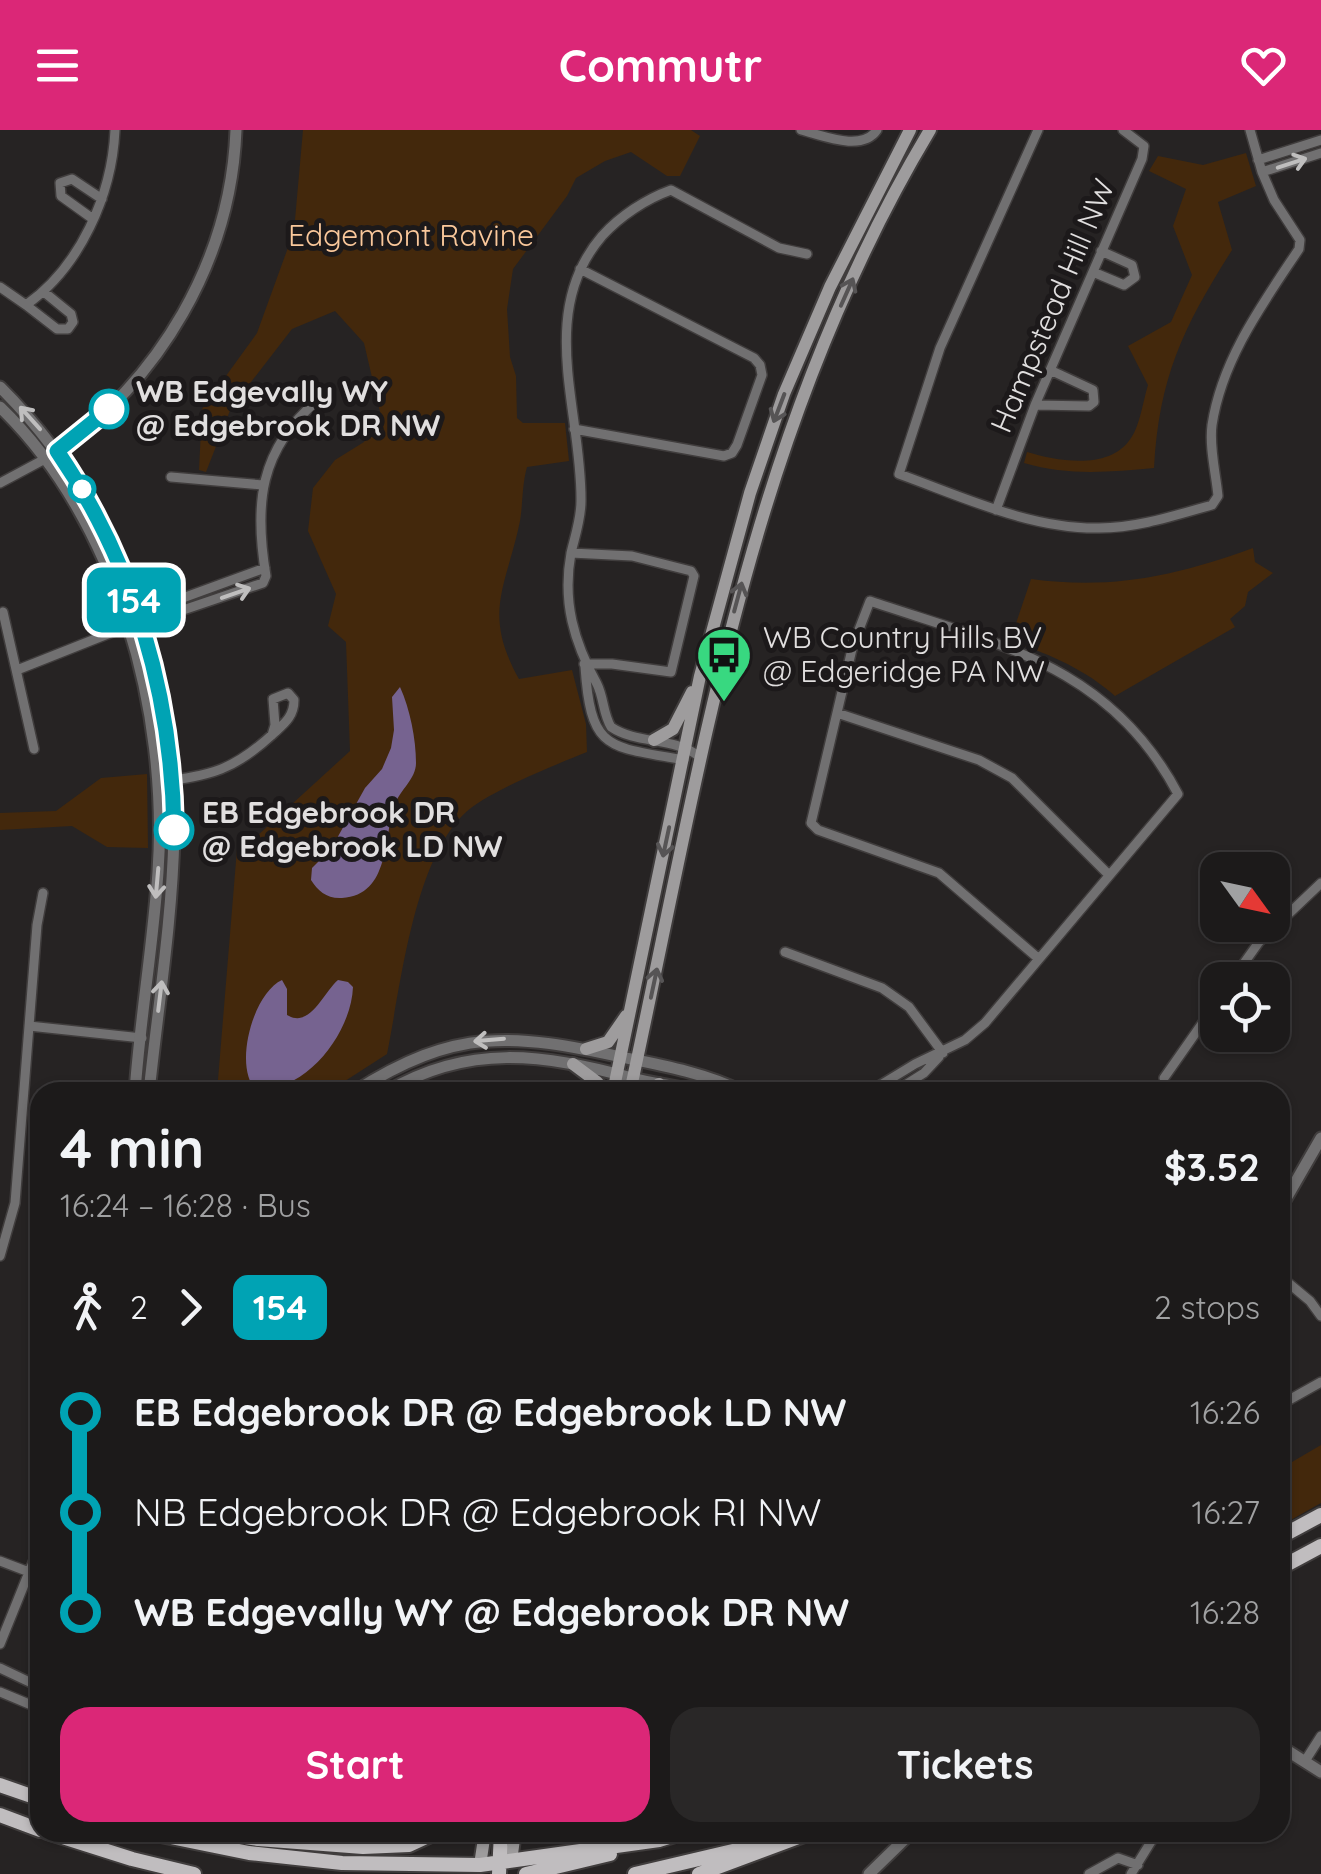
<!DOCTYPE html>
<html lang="en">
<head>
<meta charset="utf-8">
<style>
	body { margin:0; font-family:Quicksand,sans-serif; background:#292727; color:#f1f3f6; height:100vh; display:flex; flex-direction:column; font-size:38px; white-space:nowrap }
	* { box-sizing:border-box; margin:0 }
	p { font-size:32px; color:#a0a1a2 }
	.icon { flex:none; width:55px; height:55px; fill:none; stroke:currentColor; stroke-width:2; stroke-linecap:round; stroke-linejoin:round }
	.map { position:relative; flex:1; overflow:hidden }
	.details { position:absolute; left:30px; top:952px; width:1260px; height:760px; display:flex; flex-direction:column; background:#1c1a1a; border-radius:30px; box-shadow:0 2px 8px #0004,0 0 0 2px #3a3839 }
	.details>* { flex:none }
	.badge { padding:0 20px; border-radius:15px; font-size:35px; line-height:65px }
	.needle { width:65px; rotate:123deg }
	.tools { position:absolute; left:1200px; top:722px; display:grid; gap:20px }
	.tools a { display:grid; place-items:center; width:90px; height:90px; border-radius:20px; background:#1c1a1a; box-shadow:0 2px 8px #0004,0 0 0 2px #3a3839; font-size:50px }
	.map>.badge { position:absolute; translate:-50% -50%; box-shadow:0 0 0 5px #fff }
	.legs { display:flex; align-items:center; gap:15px; height:110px; padding:0 30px; font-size:32px }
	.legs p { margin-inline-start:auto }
	.summary { display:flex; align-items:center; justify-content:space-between; height:170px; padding:0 30px }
	h1 { font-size:55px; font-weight:700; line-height:75px }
	.cta { display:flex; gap:20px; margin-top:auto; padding:20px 30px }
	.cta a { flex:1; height:115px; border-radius:30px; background:#db2777; color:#fff; font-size:40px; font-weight:700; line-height:115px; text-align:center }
	.cta a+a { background:#292727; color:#f1f3f6 }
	ul { padding:0 30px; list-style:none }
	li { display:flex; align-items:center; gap:35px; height:100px; font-size:38px }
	li i { display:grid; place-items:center; width:15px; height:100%; margin:0 12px; background:currentColor }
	li i::after { content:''; width:25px; height:25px; margin:-12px; border:8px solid; border-radius:50%; background:#1c1a1a }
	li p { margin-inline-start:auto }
	li:first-child i { background:linear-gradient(#0000 50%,currentColor 0) }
	li:last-child i { background:linear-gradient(currentColor 50%,#0000 0) }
	header { display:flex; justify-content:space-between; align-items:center; height:130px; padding:0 30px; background:#db2777; color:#fff; font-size:45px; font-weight:700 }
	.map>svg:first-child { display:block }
	.green { fill:#43280c }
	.water { fill:#766390 }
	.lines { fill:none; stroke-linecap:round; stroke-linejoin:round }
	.minor-casing { stroke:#403d3d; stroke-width:12 }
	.tertiary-casing { stroke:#403d3d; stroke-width:15 }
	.secondary-casing { stroke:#403d3d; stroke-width:16 }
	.primary-casing { stroke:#403d3d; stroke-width:18 }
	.minor { stroke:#717071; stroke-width:9 }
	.tertiary { stroke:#717071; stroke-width:11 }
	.secondary { stroke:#9e9c9d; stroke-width:12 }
	.primary { stroke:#c0bdbf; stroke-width:14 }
	.oneway { stroke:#bfbebe }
	.oneway2 { stroke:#565455 }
	.line-1-casing { stroke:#fff; stroke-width:22 }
	.line-1 { stroke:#00a3b4; stroke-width:15 }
	.stop-1-dot { fill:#fff; stroke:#00a3b4; stroke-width:5 }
	.labels { text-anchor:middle; stroke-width:10; stroke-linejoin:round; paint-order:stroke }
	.park-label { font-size:30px; fill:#fac89b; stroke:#1c191a }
	.street-label { font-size:30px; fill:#e1dfdf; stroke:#1c191a }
	.stop-label { font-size:30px; font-weight:bold; fill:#e1dfdf; stroke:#1c191a; text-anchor:start }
	.poi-label { font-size:30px; fill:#e1dfdf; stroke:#1c191a; text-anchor:start }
</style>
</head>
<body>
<header><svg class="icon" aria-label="menu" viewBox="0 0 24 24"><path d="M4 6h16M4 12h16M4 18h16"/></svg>Commutr<svg class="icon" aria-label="heart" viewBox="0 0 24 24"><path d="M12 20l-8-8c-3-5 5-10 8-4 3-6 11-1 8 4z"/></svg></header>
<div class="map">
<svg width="1321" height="1744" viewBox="0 0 1321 1744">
	<rect width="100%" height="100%" fill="#262323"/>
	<path class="green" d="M303,0H691L700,6L680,46H667L631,22L605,31L576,48L567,66L513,139L507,179L510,227L516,246L517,288L523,293H565L569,331L527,337C522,354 523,373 520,391C506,458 482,483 519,549L572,540L586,594L587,622C555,635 486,662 463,685C413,735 401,855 387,924L328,962H217L238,707H256L350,621L346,512L328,496L336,464L308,401L313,358L335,330L364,312L381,286L364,213L335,181L292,199L231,278L206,342L199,340L202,279L257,203L294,101Z
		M1246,23L1256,56L1218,72L1232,120C1184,196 1159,246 1154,338C1109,342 1068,346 1024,333L1027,322C1057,331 1110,341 1131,308C1140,295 1143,271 1148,255L1128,216L1171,192L1192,145L1173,96L1186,59L1149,41L1158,26L1203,35Z
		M1253,418L1255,432L1273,443L1248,462L1245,476L1230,489L1235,497L1115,566C1085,539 1047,523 1010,511L1031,449C1112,460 1176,446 1253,418Z
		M147,644L148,718L107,717L72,696L0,700V683L56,681L101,648Z
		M1321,1315V1373L1280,1396V1339Z"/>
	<path class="water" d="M400,557C410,579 416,609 416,633C416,649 400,660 395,674C383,706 391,765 342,768C327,769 318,761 311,750L312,738L331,719L365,658L382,639L391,618L394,600L392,567Z
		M282,850L287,859V885C310,899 323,863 338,850L348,852L353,857C351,904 306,962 256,960C233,937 253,863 282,850Z"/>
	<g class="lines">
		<g class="minor-casing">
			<path id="minor" d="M801,0C824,6 862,22 877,0
				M1038,0L940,218L899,344C963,367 1030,399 1099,398C1138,398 1176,385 1212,375L1218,366C1216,344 1209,317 1212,295C1222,229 1263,173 1299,119L1300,110L1274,70L1262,42L1250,0
				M1258,30L1321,10
				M1262,42L1321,23
				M93,89L61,66L60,53L72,49L102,69
				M1093,142L1124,155L1135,147L1132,135L1101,121
				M0,157L26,175C80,137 112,65 115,0
				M26,175L57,199H68L73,192L71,184L44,162
				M1035,275L1089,276L1094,272L1093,260L1050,240
				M574,299L724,326L732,323L737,315L762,245L760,235L754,228L580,139
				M171,347L263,355
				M0,353L45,329
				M996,380L1035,275L1142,29L1144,16L1123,0
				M571,423L632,426L691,441L694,446L671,542L612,534H584
				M3,482L34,619
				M136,496L263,453L266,446C254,375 259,319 318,270
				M585,537C591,622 608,616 684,630
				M17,540L128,496L139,484L265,438
				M837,583L979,630L1012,648L1109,745
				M700,627C673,606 638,615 611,597C603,584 604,568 597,554C574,512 562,472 571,423C575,406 581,389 581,371C582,281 536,183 602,106C620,86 646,69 671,60L779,118L807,124
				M158,652C212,645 233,641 274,603C285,593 294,586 294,570L288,563L273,569L275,595L272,605
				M785,822L882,858L909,877L943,923
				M1232,850L1259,812L1321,753
				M29,896L142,908
				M1164,948L1218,871
				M869,962L915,934L965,910L985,893L1178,664C1110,535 997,514 870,471L853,515L811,693L818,700L939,743L1039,829
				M894,962L924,943L939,927
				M0,1126L15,1073L37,795L43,763
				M1280,1146L1310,1171L1321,1186
				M1280,1275L1321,1252
				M40,1293L35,1302L40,1311
				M0,1431L29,1442
				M0,1514L40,1415
				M0,1538L40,1557
				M0,1562L29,1574L40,1569
				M1305,1631L1321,1606
				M1089,1744L1118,1728L1138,1735
				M1131,1744L1157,1702"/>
		</g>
		<g class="tertiary-casing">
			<path id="tertiary" d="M0,257C117,373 177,542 174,705C172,791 158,877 149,962
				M0,277C118,391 169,583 158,742C153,816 140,889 135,962
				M53,324C160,251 231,130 236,0
				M354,962C456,897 512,903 626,928C666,936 707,944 743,962
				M386,962C469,913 543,924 632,948C655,954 678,956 700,962
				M1280,1079L1321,1008
				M1280,1616L1321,1642
				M869,1744L912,1702"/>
		</g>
		<g class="secondary-casing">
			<path id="secondary" d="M654,610L673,599L692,562
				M586,919L608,912L626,886
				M573,934L597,952L605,962
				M613,962L700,546L750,363L784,264L830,157L910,0
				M630,962C703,627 749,301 930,0
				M647,962L659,954
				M511,1731L515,1702
				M480,1735L485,1702"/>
		</g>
		<g class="primary-casing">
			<path id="primary" d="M1280,1407L1321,1385
				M1280,1438L1321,1416
				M0,1655L40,1669
				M0,1685L40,1700
				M47,1702L132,1729L194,1744
				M146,1702L249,1723L342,1733L480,1735L659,1710L685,1702
				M213,1702L258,1709L363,1717L409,1715L437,1702
				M499,1744L501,1702
				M526,1744L610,1724
				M635,1744L737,1720L783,1702
				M699,1744L812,1702"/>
		</g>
		<use href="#minor" class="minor"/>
		<use href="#tertiary" class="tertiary"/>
		<use href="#secondary" class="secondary"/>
		<use href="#primary" class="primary"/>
	</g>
	<defs><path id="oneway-shaft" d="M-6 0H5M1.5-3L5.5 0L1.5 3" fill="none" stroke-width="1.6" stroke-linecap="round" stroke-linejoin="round" transform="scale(2.5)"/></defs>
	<g class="oneway">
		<use href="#oneway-shaft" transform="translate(1292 33) rotate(-18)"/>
		<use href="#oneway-shaft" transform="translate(30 288) rotate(-132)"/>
		<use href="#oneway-shaft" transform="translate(236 463) rotate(-19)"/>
		<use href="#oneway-shaft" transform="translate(157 753) rotate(95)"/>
		<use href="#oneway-shaft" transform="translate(160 866) rotate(-83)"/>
		<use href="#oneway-shaft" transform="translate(489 910) rotate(175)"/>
	</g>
	<g class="oneway2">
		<use href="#oneway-shaft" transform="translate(847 162) rotate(-66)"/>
		<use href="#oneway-shaft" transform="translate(779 278) rotate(111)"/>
		<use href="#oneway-shaft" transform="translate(738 467) rotate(-75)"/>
		<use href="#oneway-shaft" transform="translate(666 712) rotate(102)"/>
		<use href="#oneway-shaft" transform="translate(654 853) rotate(-78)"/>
	</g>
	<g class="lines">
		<g class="line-1-casing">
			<path id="line-1" d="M109,279L57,321C134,433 172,565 174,700"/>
		</g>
		<use href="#line-1" class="line-1"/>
	</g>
	<defs>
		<g id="bus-pin" transform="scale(2.875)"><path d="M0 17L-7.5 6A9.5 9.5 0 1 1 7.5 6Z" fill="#38d880" stroke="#1c191a"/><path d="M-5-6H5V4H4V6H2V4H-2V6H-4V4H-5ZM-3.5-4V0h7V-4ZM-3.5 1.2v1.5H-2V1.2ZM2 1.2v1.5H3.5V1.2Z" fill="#111"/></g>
	</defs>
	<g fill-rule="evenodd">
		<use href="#bus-pin" x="724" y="525"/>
	</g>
	<g class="stop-1-dot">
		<circle cx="109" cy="279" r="18"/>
		<circle cx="82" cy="359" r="12"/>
		<circle cx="174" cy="700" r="18"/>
	</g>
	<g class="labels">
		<g class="park-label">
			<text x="411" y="116">Edgemont Ravine</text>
		</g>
		<g class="street-label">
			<text transform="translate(1053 176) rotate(-67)" y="10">Hampstead Hill NW</text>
		</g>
		<g class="stop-label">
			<text x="136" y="272">WB Edgevally WY<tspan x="136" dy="34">@ Edgebrook DR NW</tspan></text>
			<text x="202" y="693">EB Edgebrook DR<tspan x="202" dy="34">@ Edgebrook LD NW</tspan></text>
		</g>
		<g class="poi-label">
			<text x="763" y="518">WB Country Hills BV<tspan x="763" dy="34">@ Edgeridge PA NW</tspan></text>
		</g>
	</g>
</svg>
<div class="tools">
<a><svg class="needle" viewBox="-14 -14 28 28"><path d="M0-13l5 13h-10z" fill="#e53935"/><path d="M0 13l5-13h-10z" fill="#a0a1a2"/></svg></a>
<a><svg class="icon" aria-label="locate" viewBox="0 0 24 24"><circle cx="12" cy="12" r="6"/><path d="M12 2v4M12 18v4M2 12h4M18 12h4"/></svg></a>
</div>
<b class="badge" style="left:134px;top:470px;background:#00a3b4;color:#fff">154</b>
<section class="details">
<div class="summary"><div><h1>4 min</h1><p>16:24 – 16:28 · Bus</p></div><b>$3.52</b></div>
<div class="legs"><svg class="icon" aria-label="walk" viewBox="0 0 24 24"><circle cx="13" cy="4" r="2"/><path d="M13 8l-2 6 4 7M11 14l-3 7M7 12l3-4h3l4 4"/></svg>2<svg class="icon" aria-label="forward" viewBox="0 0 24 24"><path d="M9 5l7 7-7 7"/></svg><b class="badge" style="background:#00a3b4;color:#fff">154</b><p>2 stops</p></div>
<ul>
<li><i style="color:#00a3b4"></i><b>EB Edgebrook DR @ Edgebrook LD NW</b><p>16:26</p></li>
<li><i style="color:#00a3b4"></i><span>NB Edgebrook DR @ Edgebrook RI NW</span><p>16:27</p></li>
<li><i style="color:#00a3b4"></i><b>WB Edgevally WY @ Edgebrook DR NW</b><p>16:28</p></li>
</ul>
<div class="cta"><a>Start</a><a>Tickets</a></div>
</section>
</div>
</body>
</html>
